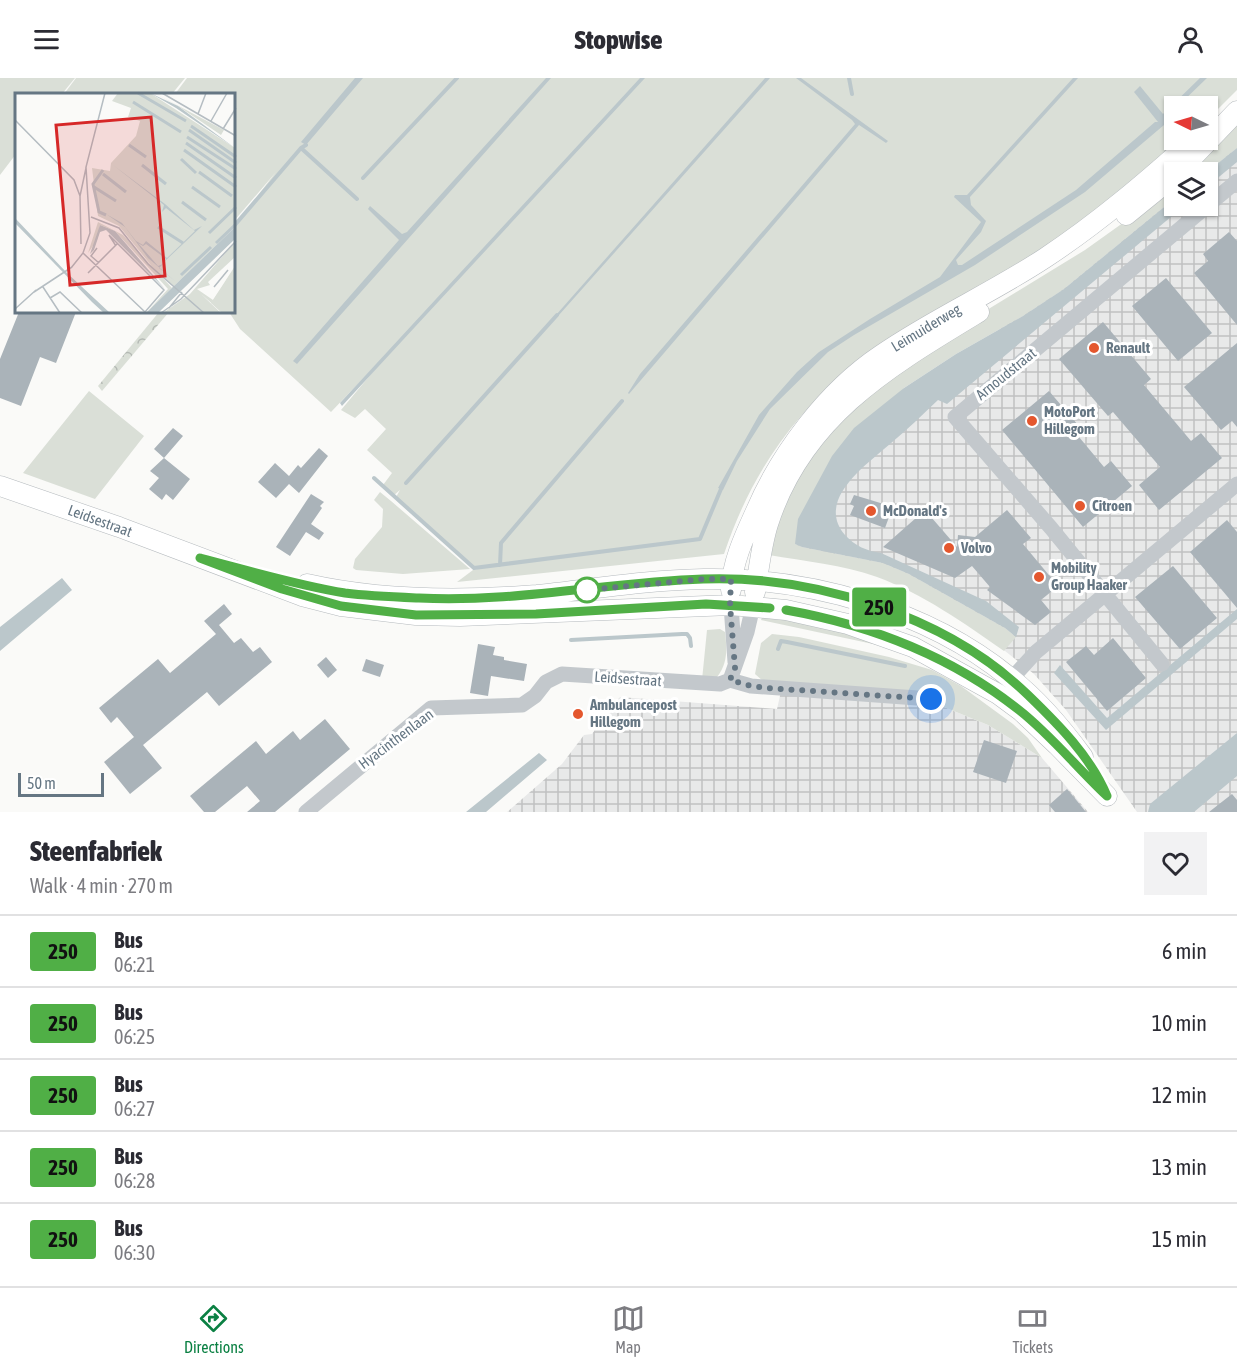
<!DOCTYPE html>
<html lang="en">
<head>
<meta charset="utf-8">
<style>
	body { margin:0; font-family:"Asap Condensed",sans-serif; background:#f2f2f3; color:#2b2b33; height:100vh; display:flex; flex-direction:column; font-size:22px; white-space:nowrap }
	* { box-sizing:border-box; margin:0 }
	p { font-size:20px; color:#7c7c81 }
	.icon { flex:none; width:33px; height:33px; fill:none; stroke:currentColor; stroke-width:2; stroke-linecap:round; stroke-linejoin:round }
	.map { position:relative; height:734px; overflow:hidden }
	.panel { display:flex; flex-direction:column; background:#fff; flex:1 }
	.panel>* { flex:none }
	.badge { padding:0 12px; border-radius:4px; font-size:21px; line-height:39px }
	.needle { width:39px; rotate:275deg }
	.controls { position:absolute; left:1164px; top:18px; display:grid; gap:12px }
	.controls a { display:grid; place-items:center; width:54px; height:54px; border-radius:0px; background:#fff; box-shadow:0 2px 4px #0004; font-size:30px }
	.scale { position:absolute; left:18px; bottom:15px; width:86px; box-sizing:border-box; padding-left:6px; border:3px solid #657683; border-top:0; font-size:16px; line-height:21px; white-space:nowrap; color:#657683; -webkit-text-stroke:4px #fff; paint-order:stroke }
	.you { position:absolute; width:30px; height:30px; margin:-15px; border:4px solid #fff; border-radius:50%; background:#1a73e8; box-shadow:0 0 0 9px #1a73e833 }
	.map>.badge { position:absolute; translate:-50% -50%; box-shadow:0 0 0 3px #fff }
	.round { display:grid; place-items:center; flex:none; width:63px; height:63px; border-radius:0px; background:#f2f2f3 }
	.head { display:flex; align-items:center; justify-content:space-between; height:102px; padding:0 30px }
	h1 { font-size:28px; font-weight:800; line-height:45px }
	ul { padding:0; list-style:none }
	li { display:flex; align-items:center; gap:18px; height:72px; padding:0 30px; border-top:2px solid #e1e1e2 }
	li div { flex:1 }
	li b { display:block; font-size:22px }
	li em { font-style:normal }
	li .badge { min-width:66px; font-weight:700; text-align:center }
	header { display:flex; justify-content:space-between; align-items:center; height:78px; padding:0 30px; background:#fff; font-size:27px; font-weight:800 }
	.tabs { display:flex; justify-content:space-around; align-items:center; height:84px; border-top:2px solid #e1e1e2; background:#fff; font-size:16px; color:#7c7c81 }
	.tabs a { display:grid; justify-items:center; gap:3px }
	.tabs .active { color:#0b8043 }
	.map>svg:first-child { display:block }
	.industrial { fill:url(#industrial-grid) }
	.green { fill:#dadfd7 }
	.forest { fill:url(#forest-crowns) }
	.water { fill:#bbc7cb }
	.lines { fill:none; stroke-linecap:round; stroke-linejoin:round }
	.stream { stroke:#bbc7cb; stroke-width:4 }
	.building { fill:#aab3b9 }
	.major-casing { stroke:#b5babe; stroke-width:21 }
	.minor { stroke:#c3c8cc; stroke-width:15 }
	.major { stroke:#fff; stroke-width:20 }
	.line-casing { stroke:#fff; stroke-width:14 }
	.line { stroke:#50af46; stroke-width:9 }
	.walk { stroke:#657683; stroke-width:6; stroke-dasharray:0 10.8 }
	.poi-dot { fill:#e4572e; stroke:#fff; stroke-width:2 }
	.stop-dot { fill:#fff; stroke:#50af46; stroke-width:3 }
	.labels { text-anchor:middle; stroke-width:6; stroke-linejoin:round; paint-order:stroke }
	.street-label { font-size:15px; fill:#657683; stroke:#fff }
	.poi-label { font-size:15px; font-weight:bold; fill:#657683; stroke:#fff; text-anchor:start }
	.inset-river { fill:none; stroke:#bbc7cb; stroke-width:3 }
	.inset-road { fill:none; stroke:#b5bdc2; stroke-width:1.5 }
	.view { fill:#d62828; fill-opacity:0.15; stroke:#d62828; stroke-width:3 }
	.inset-edge { fill:none; stroke:#657683; stroke-width:3 }
</style>
</head>
<body>
<header><svg class="icon" aria-label="menu" viewBox="0 0 24 24"><path d="M4 6h16M4 12h16M4 18h16"/></svg>Stopwise<svg class="icon" aria-label="person" viewBox="0 0 24 24"><circle cx="12" cy="8" r="4"/><path d="M4 21q1-7 8-7t8 7"/></svg></header>
<div class="map">
<svg width="1237" height="734" viewBox="0 0 1237 734">
	<defs>
		<pattern id="industrial-grid" width="8" height="8" patternUnits="userSpaceOnUse" patternTransform="scale(1.5)"><rect width="8" height="8" fill="#e8e9e9"/><path d="M0 4h8M4 0v8" fill="none" stroke="#c0c1c2"/></pattern>
		<pattern id="forest-crowns" width="20" height="18" patternUnits="userSpaceOnUse" patternTransform="scale(1.5)"><rect width="20" height="18" fill="#dadfd7"/><path d="M2 6a3 3 0 1 1 6 0M12 15a3 3 0 1 1 6 0" fill="none" stroke="#b4b9b4"/></pattern>
	</defs>
	<rect width="100%" height="100%" fill="#fafaf8"/>
	<path class="industrial" d="M1237,64V734H1137L1066,632L1034,596L967,543L895,502L784,469L809,401L1174,115V128H1208V94H1200Z
		M782,609L946,617L944,629L988,647L1042,680L1088,734H507L562,686L584,657L592,656L620,619L777,631Z"/>
	<path class="green" d="M0,0H75L62,16H16V76L0,97Z
		M76,0H185L172,16H64Z
		M187,0H1237V12L1208,41V28H1174V62H1187L1086,147L853,287C790,341 751,396 724,476L457,504L473,492L492,488L474,489L396,419L400,412L393,418L383,407L392,395L367,372L386,351L365,331L355,340L341,332L397,265L331,334L240,251L229,234H234V148L276,94L234,143V16H175Z
		M1237,42V70L1207,94H1181Z
		M1174,101V121L1064,211L1023,238L956,276L904,310L795,466L802,469L883,485L909,496L1005,550L1016,559L1004,573C964,545 923,516 877,499C843,487 804,483 769,477L783,423L837,339L959,249L1085,172L1127,142Z
		M89,313L144,358L95,421L23,395Z
		M380,414L391,423L470,491L403,496L356,492L353,490L355,481L382,449L383,431L374,422Z
		M769,534L862,558L915,575L761,542L763,537Z
		M720,551L725,554C727,571 728,585 717,599L702,602L707,552Z
		M772,556L799,559L889,579L932,592L961,608L1013,646L1028,660L1042,680L988,647L944,629L945,617L763,603L755,596L761,565Z"/>
	<path class="forest" d="M159,234H169L102,313L98,308Z"/>
	<path class="water" d="M355,0H363L306,67L301,64Z
		M546,0H551L297,286L293,283L399,162L368,131L370,128L402,156L407,154Z
		M640,0H645L342,328L340,325Z
		M765,0H770L559,237H556Z
		M796,0H801L888,63L886,65L859,47L629,316L628,315L640,296L855,46L852,42Z
		M1073,0H1078L970,119L971,127L986,143L981,154L956,182L958,187H962L1076,112L1155,44H1158L1134,14L1140,8L1163,36L1200,0H1207L1178,28H1174V32L1166,41L1164,47L1085,114L975,187L854,257L828,274L770,331L737,383L723,412L718,410L759,337L797,294L819,274L870,241L940,199L981,144L954,119L955,117H967Z
		M1237,70V84L1208,108L1207,94Z
		M1174,121V128H1184L947,326L938,322C922,337 907,352 890,366C866,387 815,422 845,457C855,468 867,473 881,475L986,523L1019,549L1016,559L1005,550L909,496L883,485L802,469L795,466L798,441L832,378L854,350L904,310L956,276L1023,238L1064,211Z
		M62,500L72,512L0,573V549Z
		M1237,531V541L1106,652L1054,595L1060,587L1107,640Z
		M1237,655V698L1194,734H1148L1150,726Z
		M539,675L547,682L486,734H466Z"/>
	<g class="lines">
		<path class="stream" d="M849,0L852,16
			M301,70L357,121
			M363,100L457,0
			M234,148L301,70L306,67
			M374,400L474,490L700,461L721,411
			M406,405L557,237
			M500,487L501,465L622,323
			M571,562L682,556H687L690,560L691,568
			M778,571L781,563L787,564L905,588"/>
	</g>
	<path class="building" d="M1229,154L1237,163V247L1194,195L1208,183L1203,176Z
		M1166,200L1212,255L1178,283L1132,228Z
		M19,234H76L56,285L40,279L21,328L0,320V281Z
		M1103,244L1151,301L1144,307L1191,363L1201,355L1222,380L1159,432L1139,407L1160,389L1113,334L1108,338L1059,281Z
		M1237,265V349L1232,343L1221,352L1184,309Z
		M1049,313L1084,354L1079,359L1104,389L1111,383L1132,408L1083,449L1002,352Z
		M173,350L183,358L164,380L190,401L173,422L166,416L162,422L149,411L159,400L150,393L164,380L154,371Z
		M319,370L328,378L299,415L289,406L276,420L258,404L275,385L289,398L298,387L301,390Z
		M311,416L324,424L320,428L322,430L311,446L324,455L319,462L306,454L290,478L276,469Z
		M854,417L887,427L886,429L892,431L885,450L850,437L854,428L850,426Z
		M925,432L957,469L958,457L975,459L1007,432L1031,460L1023,466L1058,508L1041,522L1051,534L1035,547L987,512L990,509L972,488L955,500L883,469Z
		M1227,442L1237,454V530L1190,474Z
		M1173,488L1217,540L1180,571L1135,519Z
		M224,526L232,536L219,547L234,565L241,560L253,574L260,569L272,584L219,628L207,614L143,667L162,690L130,716L104,684L134,659L117,639L111,645L99,630L158,581L170,595L216,556L204,543Z
		M1113,560L1146,600L1107,633L1066,584L1086,568L1094,577Z
		M478,566L495,569L493,577L504,579V582L527,586L524,603L491,598L488,618L470,615Z
		M326,579L337,592L328,600L317,587Z
		M366,581L384,587L380,599L362,593Z
		M325,641L350,671L275,734H247L260,723L247,708L215,734H204L190,718L256,663L266,676L293,653L300,662Z
		M984,662L1017,673L1006,705L973,694Z
		M1067,711L1073,718L1086,734H1055L1049,727Z
		M1232,716L1237,722V734H1209Z"/>
	<g class="lines">
		<g class="major-casing">
			<path id="major" d="M1188,84L1237,33
				M1126,137L1174,98
				M0,408L119,449L302,518L341,528L416,537L460,538L731,527L786,532L848,546L913,569L998,616L1021,633L1057,667L1107,718
				M307,506C382,523 460,523 537,517C592,511 648,502 704,501C809,499 927,532 1009,599C1037,621 1062,650 1083,679
				M731,512C732,485 744,459 755,435C780,376 827,313 881,277C933,241 992,215 1045,180C1098,145 1146,104 1193,62
				M755,514C759,492 761,468 768,446C802,339 888,289 979,234"/>
		</g>
		<path class="minor" d="M731,527L735,584
			M1162,586L1051,450L955,339L1237,103
			M730,602L747,554L753,528
			M1004,609L1036,574L1237,406
			M306,734L431,630L522,627L535,618L546,604L562,596L720,606L730,602L751,608L931,621"/>
		<use href="#major" class="major"/>
	</g>
	<g class="lines">
		<g class="line-casing">
			<path id="line" d="M770,530L706,526L536,536L416,537L341,528L282,511L200,480C247,492 296,507 345,515C369,518 395,519 419,520C514,525 608,504 703,501C815,497 947,538 1028,617C1058,646 1091,679 1107,718C1077,690 1051,657 1019,632C952,579 870,547 786,532"/>
		</g>
		<use href="#line" class="line"/>
		<path class="walk" d="M587,512H585L703,501H731L730,527L735,590L730,602L751,608L767,610L931,621"/>
	</g>
	<g class="poi-dot">
		<circle cx="1094" cy="270" r="6"/>
		<circle cx="1032" cy="343" r="6"/>
		<circle cx="1080" cy="428" r="6"/>
		<circle cx="871" cy="433" r="6"/>
		<circle cx="949" cy="470" r="6"/>
		<circle cx="1039" cy="499" r="6"/>
		<circle cx="578" cy="636" r="6"/>
	</g>
	<circle class="stop-dot" cx="587" cy="512" r="12"/>
	<g class="labels">
		<g class="street-label">
			<text transform="translate(926 250) rotate(-31)" y="5">Leimuiderweg</text>
			<text transform="translate(1006 296) rotate(-39)" y="5">Arnoudstraat</text>
			<text transform="translate(100 443) rotate(20)" y="5">Leidsestraat</text>
			<text transform="translate(628 601) rotate(4)" y="5">Leidsestraat</text>
			<text transform="translate(396 661) rotate(-37)" y="5">Hyacinthenlaan</text>
		</g>
		<g class="poi-label">
			<text x="1106" y="275">Renault</text>
			<text x="1044" y="339">MotoPort<tspan x="1044" dy="17">Hillegom</tspan></text>
			<text x="1092" y="433">Citroen</text>
			<text x="883" y="438">McDonald's</text>
			<text x="961" y="475">Volvo</text>
			<text x="1051" y="495">Mobility<tspan x="1051" dy="17">Group Haaker</tspan></text>
			<text x="590" y="632">Ambulancepost<tspan x="590" dy="17">Hillegom</tspan></text>
		</g>
	</g>
	<g transform="translate(15 15)">
		<rect width="220" height="220" fill="#fafaf8"/>
		<path d="M103,0H135L220,55V134L159,193L140,177L104,133L83,123L77,75L95,78L96,70L121,43L125,28L113,24L116,15L97,8ZM83,129L108,142L157,195L131,220L153,196L100,138L85,132L82,147L73,160ZM220,149V164L193,189L195,192L182,196L198,207L220,173L208,220L186,201L206,220H148L175,201Z" fill="#dadfd7"/>
		<path d="M139,0L209,37L206,42L163,13Z" fill="#dadfd7"/>
		<path d="M220,175V220H207L196,210Z" fill="#dadfd7"/>
		<path d="M135,0L163,13L220,55L161,15ZM98,72L150,111L179,137L187,133L149,169L151,166L131,151L128,153L123,150L143,173L148,171L144,175L160,188L133,165L110,134L91,121L107,130L121,148L128,152L131,148L152,165L180,138L151,115L147,119L149,112ZM0,125L52,180L95,220H89L77,209L0,130ZM85,132L100,138L150,196L91,137L85,139L79,157L75,161ZM220,134V146L143,220H131Z" fill="#bbc7cb"/>
		<path class="inset-river" d="M123,0L171,28M118,9L166,39M176,33L221,64M174,37L221,70M172,44L221,76M171,50L221,85M114,52L131,64M169,57L221,94M166,66L181,80M127,72L151,91M88,77L78,91L84,119L91,122M184,79L217,103M88,81L111,99M79,94L101,108M177,94L205,114M167,109L191,127M143,134L168,150M194,140L221,114M201,150L221,131M166,182L196,154"/>
		<path class="inset-road" d="M147,0L221,43M183,21L191,0M0,27L59,87L65,103L66,151M196,28L212,0M208,36L221,15M65,103L71,75M76,124L104,135L133,171L189,220M82,155L76,163L84,170M68,160L130,219L149,197L94,142L101,153M56,175L68,160L75,140L71,74L90,0M73,180L102,151M28,194L45,220M199,194L213,177M19,199L57,174M35,205L45,199L67,220M154,215L167,199M0,216L21,197M146,220L166,206L221,148"/>
		<path class="view" d="M136,24L150,183L55,192L41,32Z"/>
		<rect width="220" height="220" class="inset-edge"/>
	</g>
</svg>
<div class="controls">
<a><svg class="needle" viewBox="-14 -14 28 28"><path d="M0-13l5 13h-10z" fill="#e53935"/><path d="M0 13l5-13h-10z" fill="#7c7c81"/></svg></a>
<a><svg class="icon" aria-label="layers" viewBox="0 0 24 24"><path d="M12 4l9 5-9 5-9-5zM3 14l9 5 9-5"/></svg></a>
</div>
<div class="scale">50 m</div>
<div class="you" style="left:931px;top:621px"></div>
<b class="badge" style="left:879px;top:529px;background:#50af46;color:#111">250</b>
</div>
<section class="panel">
<div class="head"><div><h1>Steenfabriek</h1><p>Walk · 4 min · 270 m</p></div><a class="round"><svg class="icon" aria-label="heart" viewBox="0 0 24 24"><path d="M12 20l-8-8c-3-5 5-10 8-4 3-6 11-1 8 4z"/></svg></a></div>
<ul>
<li><span class="badge" style="background:#50af46;color:#111">250</span><div><b>Bus</b><p>06:21</p></div><em>6 min</em></li>
<li><span class="badge" style="background:#50af46;color:#111">250</span><div><b>Bus</b><p>06:25</p></div><em>10 min</em></li>
<li><span class="badge" style="background:#50af46;color:#111">250</span><div><b>Bus</b><p>06:27</p></div><em>12 min</em></li>
<li><span class="badge" style="background:#50af46;color:#111">250</span><div><b>Bus</b><p>06:28</p></div><em>13 min</em></li>
<li><span class="badge" style="background:#50af46;color:#111">250</span><div><b>Bus</b><p>06:30</p></div><em>15 min</em></li>
</ul>
</section>
<nav class="tabs">
<a class="active"><svg class="icon" aria-label="directions" viewBox="0 0 24 24"><path d="M12 3l9 9-9 9-9-9zM9 14v-3h6M13 9l2 2-2 2"/></svg>Directions</a>
<a><svg class="icon" aria-label="map" viewBox="0 0 24 24"><path d="M3 6l6-2 6 2 6-2v14l-6 2-6-2-6 2zM9 4v14M15 6v14"/></svg>Map</a>
<a><svg class="icon" aria-label="tickets" viewBox="0 0 24 24"><path d="M3 7h18v10H3zM15 7v10"/></svg>Tickets</a>
</nav>
</body>
</html>
